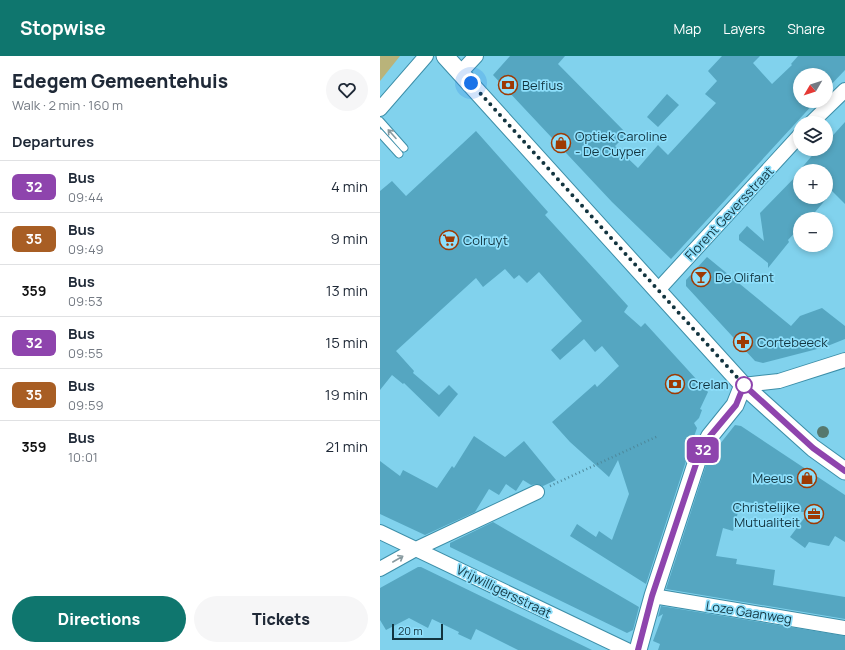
<!DOCTYPE html>
<html lang="en">
<head>
<meta charset="utf-8">
<style>
	body { margin:0; font-family:Manrope,sans-serif; background:#f6f6f7; color:#1f2937; height:100vh; display:flex; flex-direction:column; font-size:15px; white-space:nowrap }
	* { box-sizing:border-box; margin:0 }
	p { font-size:13px; color:#747a83 }
	.icon { flex:none; width:22px; height:22px; fill:none; stroke:currentColor; stroke-width:2; stroke-linecap:round; stroke-linejoin:round }
	.map { position:relative; flex:1; overflow:hidden }
	.drawer { display:flex; flex-direction:column; background:#fff; width:380px }
	.drawer>* { flex:none }
	.badge { padding:0 8px; border-radius:6px; font-size:14px; line-height:26px }
	.needle { width:26px; rotate:231deg }
	.controls { position:absolute; left:413px; top:12px; display:grid; gap:8px }
	.controls a { display:grid; place-items:center; width:40px; height:40px; border-radius:50%; background:#fff; box-shadow:0 2px 6px #0003; font-size:20px }
	.scale { position:absolute; left:12px; bottom:10px; width:51px; box-sizing:border-box; padding-left:4px; border:2px solid #12343f; border-top:0; font-size:11px; line-height:14px; white-space:nowrap; color:#12343f; -webkit-text-stroke:3px #8edffb; paint-order:stroke }
	.you { position:absolute; width:20px; height:20px; margin:-10px; border:3px solid #fff; border-radius:50%; background:#1a73e8; box-shadow:0 0 0 6px #1a73e833 }
	.map>.badge { position:absolute; translate:-50% -50%; box-shadow:0 0 0 2px #fff }
	h2 { padding:0 12px; font-size:15px; line-height:36px }
	.round { display:grid; place-items:center; flex:none; width:42px; height:42px; border-radius:21px; background:#f6f6f7 }
	.headline { display:flex; align-items:center; justify-content:space-between; height:68px; padding:0 12px }
	h1 { font-size:19px; font-weight:800; line-height:30px }
	.action { display:flex; gap:8px; margin-top:auto; padding:8px 12px }
	.action a { flex:1; height:46px; border-radius:24px; background:#0f766e; color:#fff; font-size:16px; font-weight:800; line-height:46px; text-align:center }
	.action a+a { background:#f6f6f7; color:#1f2937 }
	ul { padding:0; list-style:none }
	li { display:flex; align-items:center; gap:12px; height:52px; padding:0 12px; border-top:1px solid #e0e1e3 }
	li div { flex:1 }
	li b { display:block; font-size:15px }
	li em { font-style:normal }
	li .badge { min-width:44px; font-weight:700; text-align:center }
	header { display:flex; align-items:center; gap:24px; box-sizing:border-box; height:56px; padding:0 20px; background:#0f766e; color:#fff }
	header strong { font-size:19px }
	nav { display:flex; gap:22px; margin-inline-start:auto; font-size:14px }
	main { display:flex; flex:1; min-height:0 }
	.map>svg:first-child { display:block }
	.green { fill:#b9b37a }
	.building { fill:#55a6c1 }
	.lines { fill:none; stroke-linecap:round; stroke-linejoin:round }
	.service-casing { stroke:#3c8ea8; stroke-width:9 }
	.minor-casing { stroke:#3c8ea8; stroke-width:16 }
	.tertiary-casing { stroke:#3c8ea8; stroke-width:19 }
	.path { stroke:#4d889b; stroke-width:2.5; stroke-dasharray:1 3; stroke-linecap:butt }
	.service { stroke:#fff; stroke-width:7 }
	.minor { stroke:#fff; stroke-width:14 }
	.tertiary { stroke:#fff; stroke-width:17 }
	.tree { fill:#56786e }
	.oneway { stroke:#889a9f }
	.line-casing { stroke:#fff; stroke-width:9 }
	.line { stroke:#8e44ad; stroke-width:6 }
	.walk { stroke:#12343f; stroke-width:4; stroke-dasharray:0 7.2 }
	.stop-dot { fill:#fff; stroke:#8e44ad; stroke-width:2 }
	.labels { text-anchor:middle; stroke-width:3.5; stroke-linejoin:round; paint-order:stroke }
	.poi-label { font-size:13px; fill:#12343f; stroke:#8edffb; text-anchor:start }
	.street-label { font-size:13px; fill:#12343f; stroke:#8edffb }
</style>
</head>
<body>
<header>
<strong>Stopwise</strong>
<nav><a>Map</a><a>Layers</a><a>Share</a></nav>
</header>
<main>
<section class="drawer">
<div class="headline"><div><h1>Edegem Gemeentehuis</h1><p>Walk · 2 min · 160 m</p></div><a class="round"><svg class="icon" aria-label="heart" viewBox="0 0 24 24"><path d="M12 20l-8-8c-3-5 5-10 8-4 3-6 11-1 8 4z"/></svg></a></div>
<h2>Departures</h2>
<ul>
<li><span class="badge" style="background:#8e44ad;color:#fff">32</span><div><b>Bus</b><p>09:44</p></div><em>4 min</em></li>
<li><span class="badge" style="background:#a85e24;color:#fff">35</span><div><b>Bus</b><p>09:49</p></div><em>9 min</em></li>
<li><span class="badge" style="background:#fff;color:#111">359</span><div><b>Bus</b><p>09:53</p></div><em>13 min</em></li>
<li><span class="badge" style="background:#8e44ad;color:#fff">32</span><div><b>Bus</b><p>09:55</p></div><em>15 min</em></li>
<li><span class="badge" style="background:#a85e24;color:#fff">35</span><div><b>Bus</b><p>09:59</p></div><em>19 min</em></li>
<li><span class="badge" style="background:#fff;color:#111">359</span><div><b>Bus</b><p>10:01</p></div><em>21 min</em></li>
</ul>
<div class="action"><a>Directions</a><a>Tickets</a></div>
</section>
<div class="map">
<svg width="465" height="594" viewBox="0 0 465 594">
	<rect width="100%" height="100%" fill="#81d2ed"/>
	<path class="green" d="M0,0H20L0,25Z"/>
	<path class="building" d="M130,0H185L178,8L247,78L235,90L258,112L278,89L288,99L336,47L325,38L337,25L328,15L342,0H380L373,7L392,28L412,9L411,8L418,0H465V14L446,34V19H420V45H436L291,203L232,146L113,19Z
		M287,38L299,49L278,71L267,61Z
		M465,66V148L446,129V115H419L436,95L446,93V87Z
		M96,75L168,156L165,159L248,250L244,256L261,271L265,267L328,336L320,353L322,354L319,362L314,367L317,372L311,389L314,390L307,402L266,528L190,480L197,468L216,481L219,475L232,484L249,438L238,404L229,421L190,386L172,366L215,328L217,331L239,310L222,290L215,296L204,283L180,304L171,294L202,265L159,216L147,227L139,219L134,223L125,213L103,231L96,222L16,295L34,315L33,317L59,339L69,329L78,338L59,361L24,327L23,328L12,319L0,334V135L12,125L26,140Z
		M420,116V141H448L429,163H420V171L408,184L409,186L388,212V207L359,184V179L367,170L384,185L380,157Z
		M327,201L411,270L420,260L442,252L465,270V283L445,291L383,307L375,305L306,230V224Z
		M355,369L361,370L465,439V486L455,480L449,490L429,486L425,492L410,481L428,457L361,445L353,475L343,472L336,500L357,503L356,508L395,514L393,529L465,541V563L286,533L326,409L332,398Z
		M94,380L125,401L144,385L176,424L163,430L157,428L151,429L143,424L136,435L126,428L119,439L109,433L95,456L45,479L0,458V405L20,420L23,414L57,432L72,410L74,412Z
		M113,466L259,551L253,574L247,577L70,491V487Z
		M38,511H41L212,594H138L96,573L91,584L78,578L79,576L52,563L48,572L29,562L6,574L0,564V532Z
		M281,550L465,580V594H278L280,588L273,585L283,558L278,561Z"/>
	<g class="lines">
		<g class="service-casing">
			<path id="service" d="M0,65L24,92
				M0,77L19,98"/>
		</g>
		<g class="minor-casing">
			<path id="minor" d="M81,16L96,0
				M0,53L46,0
				M431,67L465,34
				M278,234L420,79
				M363,329L399,325L465,304
				M0,476L247,594
				M0,513L36,493L157,436
				M273,540L465,572"/>
		</g>
		<g class="tertiary-casing">
			<path id="tertiary" d="M65,0L363,329L433,392L465,415
				M258,594L273,540L317,405L330,380L355,349L363,329"/>
		</g>
		<path class="path" d="M170,430L278,380"/>
		<use href="#service" class="service"/>
		<use href="#minor" class="minor"/>
		<use href="#tertiary" class="tertiary"/>
	</g>
	<circle class="tree" cx="443" cy="376" r="6"/>
	<defs><path id="oneway-shaft" d="M-6 0H5M1.5-3L5.5 0L1.5 3" fill="none" stroke-width="1.6" stroke-linecap="round" stroke-linejoin="round"/></defs>
	<g class="oneway">
		<use href="#oneway-shaft" transform="translate(12 78) rotate(-132)"/>
		<use href="#oneway-shaft" transform="translate(18 503) rotate(-30)"/>
	</g>
	<g class="lines">
		<g class="line-casing">
			<path id="line" d="M258,594L272,540L317,405L330,380L356,349L364,329L433,392L465,415"/>
		</g>
		<use href="#line" class="line"/>
		<path class="walk" d="M91,27L364,329"/>
	</g>
	<defs>
		<g id="bank-ring" transform="scale(1)"><circle r="9.5" fill="#8edffb" stroke="#9e3a03" stroke-width="1.5"/><path d="M-6-4H6V4H-6ZM0-2.3a2.3 2.3 0 1 0 0 4.6a2.3 2.3 0 1 0 0-4.6Z" fill="#9e3a03"/></g>
		<g id="shop-ring" transform="scale(1)"><circle r="9.5" fill="#8edffb" stroke="#9e3a03" stroke-width="1.5"/><path d="M-5-2.5h2.3a2.7 3.5 0 0 1 5.4 0H5L5.5 6h-11ZM-1.5-2.5h3a1.5 2.3 0 0 0-3 0Z" fill="#9e3a03"/></g>
		<g id="supermarket-ring" transform="scale(1)"><circle r="9.5" fill="#8edffb" stroke="#9e3a03" stroke-width="1.5"/><path d="M-6-5.5h2.5l.6 2H6L4.5 2H-2.5L-4.4-4H-6ZM-1.5 3.2a1.3 1.3 0 1 0 .1 0ZM3 3.2a1.3 1.3 0 1 0 .1 0Z" fill="#9e3a03"/></g>
		<g id="bar-ring" transform="scale(1)"><circle r="9.5" fill="#8edffb" stroke="#9e3a03" stroke-width="1.5"/><path d="M-6-5H6L.8 .8V4.5H3.5V6h-7V4.5H-.8V.8Z" fill="#9e3a03"/></g>
		<g id="pharmacy-ring" transform="scale(1)"><circle r="9.5" fill="#8edffb" stroke="#9e3a03" stroke-width="1.5"/><path d="M-2-6h4v4h4v4h-4v4h-4v-4h-4v-4h4Z" fill="#9e3a03"/></g>
		<g id="office-ring" transform="scale(1)"><circle r="9.5" fill="#8edffb" stroke="#9e3a03" stroke-width="1.5"/><path d="M-6-3h4V-5.5h4V-3h4V5H-6ZM-1-4.5V-3h2v-1.5ZM-6 0V1H6V0Z" fill="#9e3a03"/></g>
	</defs>
	<g fill-rule="evenodd">
		<use href="#bank-ring" x="128" y="29"/>
		<use href="#shop-ring" x="181" y="87"/>
		<use href="#supermarket-ring" x="69" y="184"/>
		<use href="#bar-ring" x="321" y="221"/>
		<use href="#pharmacy-ring" x="363" y="286"/>
		<use href="#bank-ring" x="295" y="328"/>
		<use href="#shop-ring" x="427" y="422"/>
		<use href="#office-ring" x="434" y="458"/>
	</g>
	<circle class="stop-dot" cx="364" cy="329" r="8"/>
	<g class="labels">
		<g class="poi-label">
			<text x="142" y="34">Belfius</text>
			<text x="195" y="85">Optiek Caroline<tspan x="195" dy="15">- De Cuyper</tspan></text>
			<text x="83" y="189">Colruyt</text>
			<text x="335" y="226">De Olifant</text>
			<text x="377" y="291">Cortebeeck</text>
			<text x="309" y="333">Crelan</text>
			<text x="413" y="427" text-anchor="end">Meeus</text>
			<text x="420" y="456" text-anchor="end">Christelijke<tspan x="420" dy="15">Mutualiteit</tspan></text>
		</g>
		<g class="street-label">
			<text transform="translate(349 157) rotate(-47)" y="5">Florent Geversstraat</text>
			<text transform="translate(124 535) rotate(26)" y="5">Vrijwilligersstraat</text>
			<text transform="translate(369 556) rotate(9)" y="5">Loze Gaanweg</text>
		</g>
	</g>
</svg>
<div class="controls">
<a><svg class="needle" viewBox="-14 -14 28 28"><path d="M0-13l5 13h-10z" fill="#e53935"/><path d="M0 13l5-13h-10z" fill="#747a83"/></svg></a>
<a><svg class="icon" aria-label="layers" viewBox="0 0 24 24"><path d="M12 4l9 5-9 5-9-5zM3 14l9 5 9-5"/></svg></a>
<a>+</a>
<a>−</a>
</div>
<div class="scale">20 m</div>
<div class="you" style="left:91px;top:27px"></div>
<b class="badge" style="left:323px;top:394px;background:#8e44ad;color:#fff">32</b>
</div>
</main>
</body>
</html>
